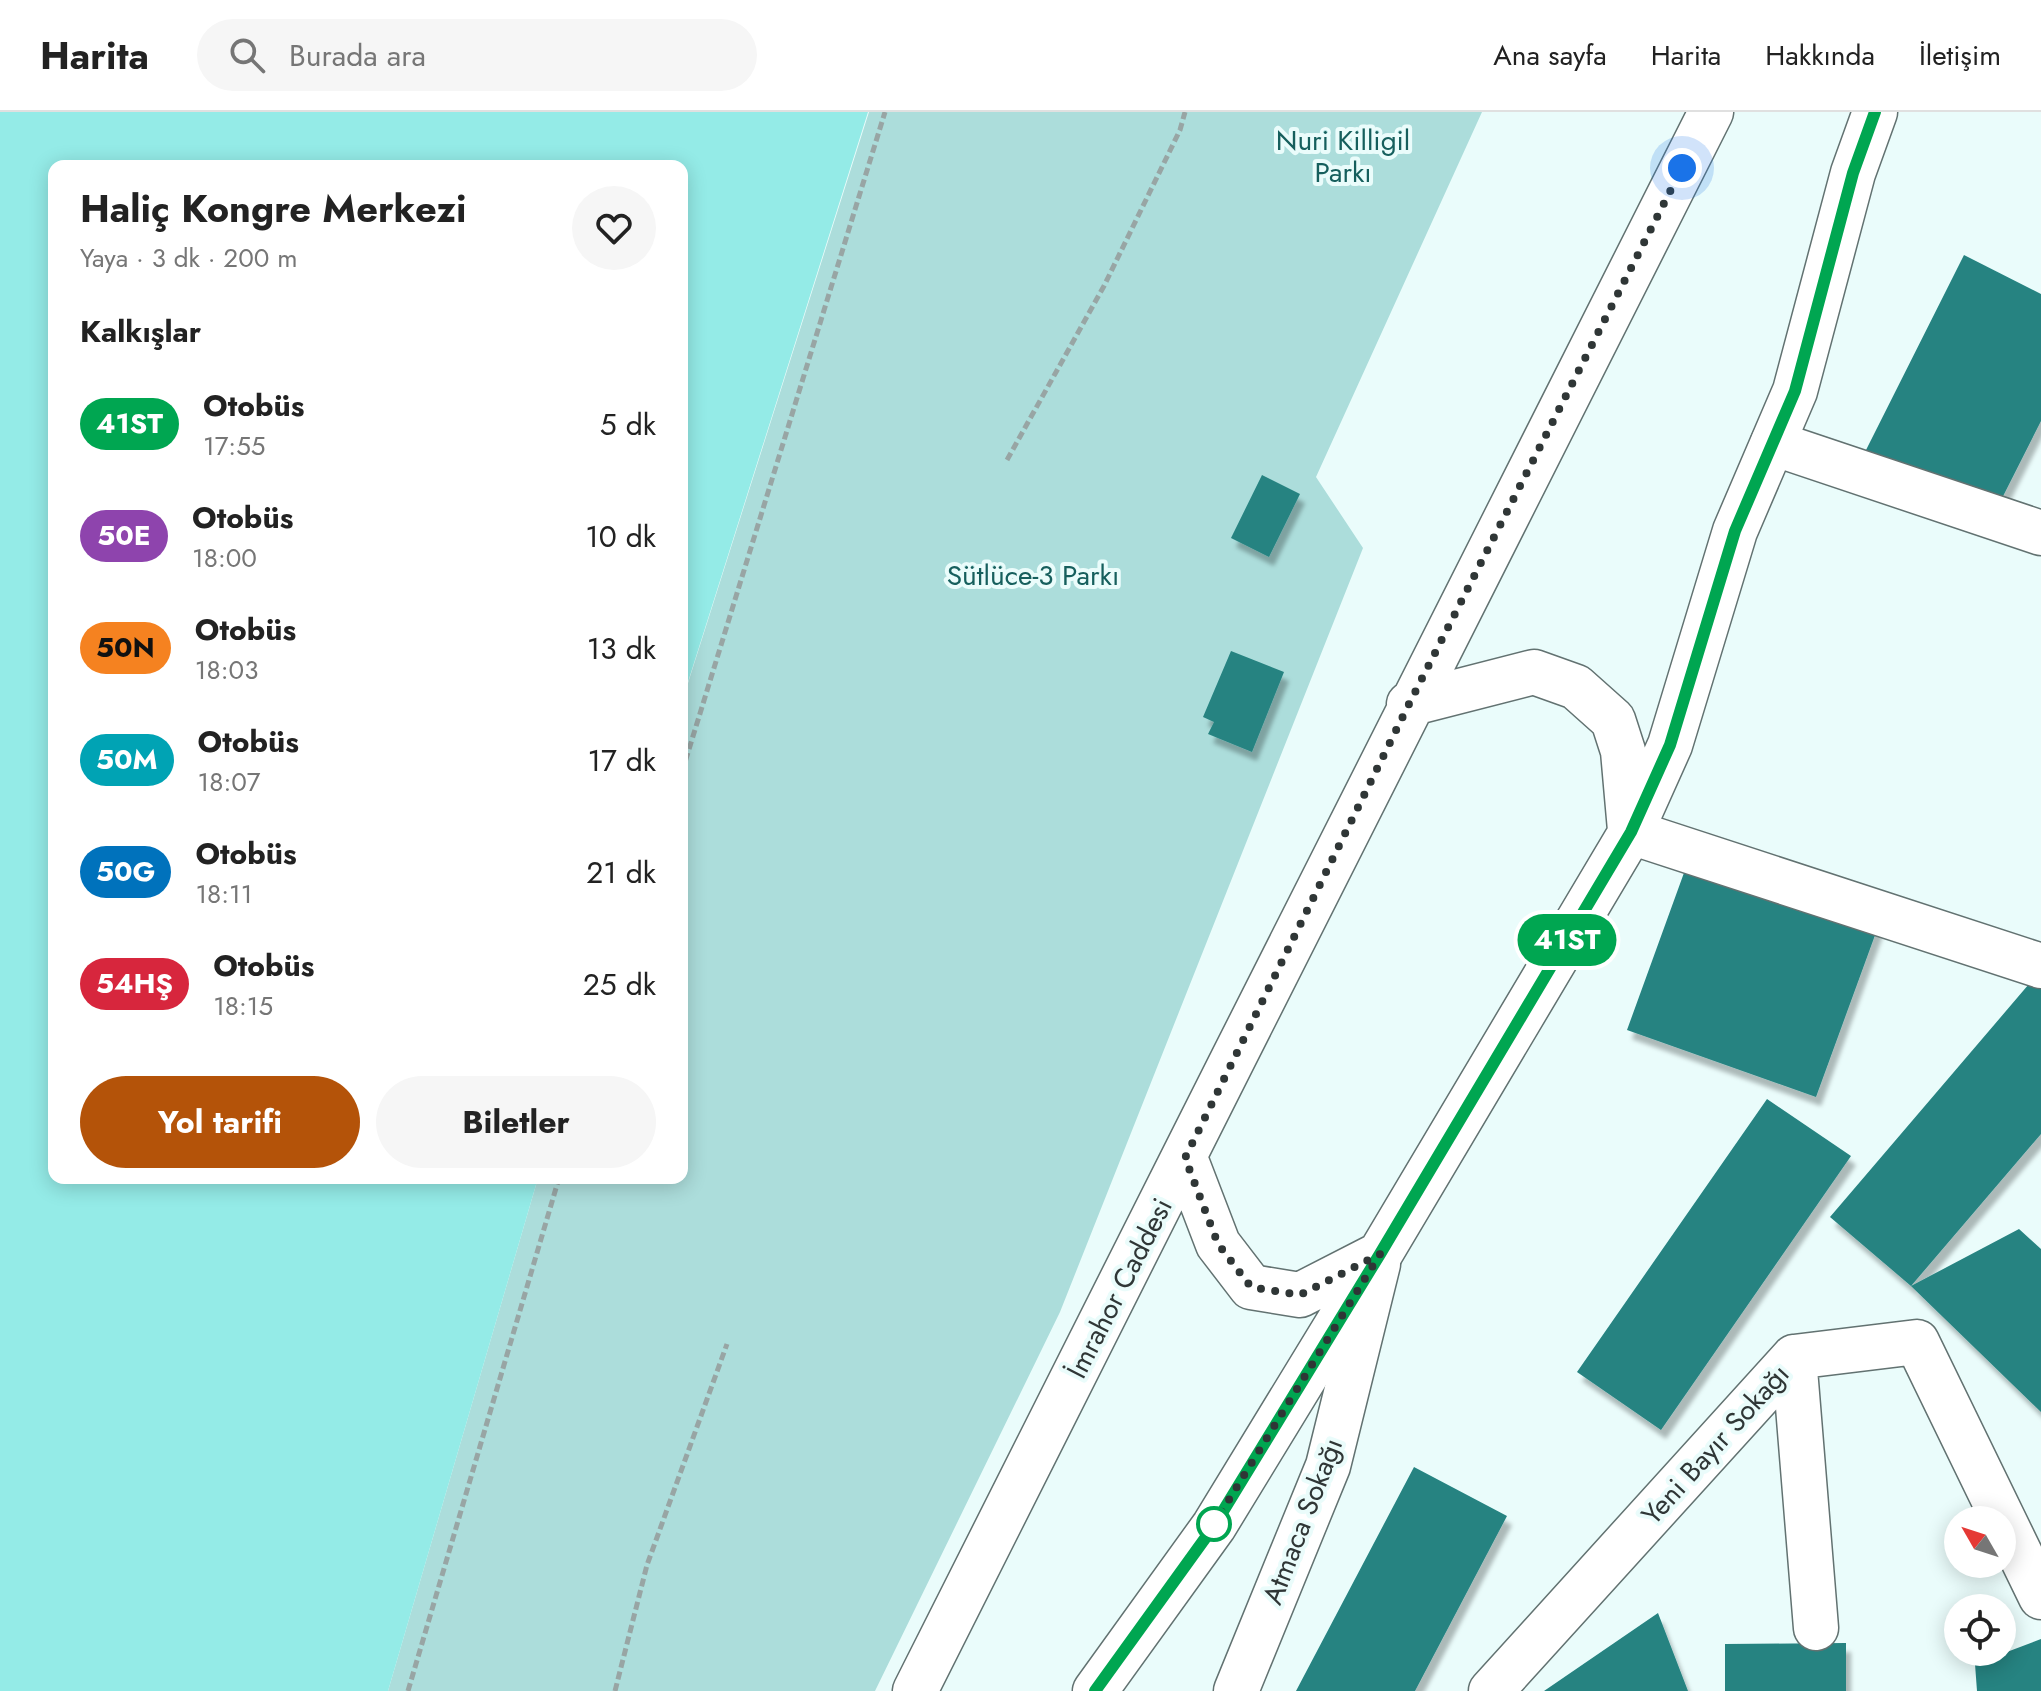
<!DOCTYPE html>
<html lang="tr">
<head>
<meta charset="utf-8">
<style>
	body { margin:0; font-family:Jost,sans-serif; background:#f6f6f6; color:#222; height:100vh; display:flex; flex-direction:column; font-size:30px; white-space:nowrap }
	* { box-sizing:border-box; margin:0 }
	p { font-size:26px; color:#767676 }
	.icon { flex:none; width:44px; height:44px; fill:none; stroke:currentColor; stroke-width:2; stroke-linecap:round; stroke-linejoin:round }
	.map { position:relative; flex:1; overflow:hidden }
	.panel { position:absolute; left:48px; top:48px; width:640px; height:1024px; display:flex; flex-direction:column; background:#fff; border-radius:16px; box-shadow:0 4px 20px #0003 }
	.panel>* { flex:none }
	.badge { padding:0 16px; border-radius:26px; font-size:28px; line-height:52px }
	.needle { width:52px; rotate:309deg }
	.tools { position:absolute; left:1944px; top:1394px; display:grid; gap:16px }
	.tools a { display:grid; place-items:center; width:72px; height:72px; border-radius:50%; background:#fff; box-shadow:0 4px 20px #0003; font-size:40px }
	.you { position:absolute; width:40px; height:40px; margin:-20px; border:6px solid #fff; border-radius:50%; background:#1a73e8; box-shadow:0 0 0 12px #1a73e833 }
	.map>.badge { position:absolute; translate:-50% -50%; box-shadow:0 0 0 4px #fff }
	h2 { padding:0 32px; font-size:30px; line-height:72px }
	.round { display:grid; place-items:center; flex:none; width:84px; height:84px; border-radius:42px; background:#f6f6f6 }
	.summary { display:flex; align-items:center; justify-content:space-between; height:136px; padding:0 32px }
	h1 { font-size:38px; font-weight:700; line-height:60px }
	.button { display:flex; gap:16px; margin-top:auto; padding:16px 32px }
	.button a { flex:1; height:92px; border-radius:48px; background:#b45309; color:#fff; font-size:32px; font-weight:700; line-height:92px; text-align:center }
	.button a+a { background:#f6f6f6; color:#222 }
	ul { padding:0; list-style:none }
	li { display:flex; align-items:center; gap:24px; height:112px; padding:0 32px }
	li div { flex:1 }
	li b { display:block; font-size:30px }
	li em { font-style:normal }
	li .badge { min-width:88px; font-weight:700; text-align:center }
	header { display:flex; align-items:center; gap:48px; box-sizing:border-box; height:112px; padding:0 40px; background:#fff; border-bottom:2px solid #e0e0e0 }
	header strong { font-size:38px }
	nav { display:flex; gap:44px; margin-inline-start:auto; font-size:28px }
	.search { width:560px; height:72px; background:#f6f6f6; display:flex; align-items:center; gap:20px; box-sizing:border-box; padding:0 28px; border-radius:44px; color:#767676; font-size:30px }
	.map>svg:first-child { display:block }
	.green { fill:#acdddb }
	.water { fill:#94ebe7 }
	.building { fill:#268381; filter:url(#shadow) }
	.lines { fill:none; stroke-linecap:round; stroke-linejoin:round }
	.minor-casing { stroke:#627271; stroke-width:47 }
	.primary-casing { stroke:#627271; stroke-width:47 }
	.path { stroke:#98a5a4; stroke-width:5; stroke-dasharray:8 4; stroke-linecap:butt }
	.minor { stroke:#fff; stroke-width:44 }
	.primary { stroke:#fff; stroke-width:44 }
	.line-casing { stroke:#fff; stroke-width:18 }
	.line { stroke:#00a651; stroke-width:12 }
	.walk { stroke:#2f3636; stroke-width:8; stroke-dasharray:0 14.4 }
	.stop-dot { fill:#fff; stroke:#00a651; stroke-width:4 }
	.labels { text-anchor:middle; stroke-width:8; stroke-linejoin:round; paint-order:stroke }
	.park-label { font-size:28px; fill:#165f5d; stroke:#eafcfb }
	.street-label { font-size:28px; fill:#2f3636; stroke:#eafcfb }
</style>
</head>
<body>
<header>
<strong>Harita</strong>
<div class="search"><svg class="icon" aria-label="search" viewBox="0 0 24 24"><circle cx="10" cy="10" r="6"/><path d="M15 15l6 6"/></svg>Burada ara</div>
<nav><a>Ana sayfa</a><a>Harita</a><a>Hakkında</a><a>İletişim</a></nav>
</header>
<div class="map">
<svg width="2041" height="1579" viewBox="0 0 2041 1579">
	<defs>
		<filter id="shadow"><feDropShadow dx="5" dy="9" stdDeviation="2" flood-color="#0004"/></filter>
	</defs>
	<rect width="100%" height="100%" fill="#eafcfb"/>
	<path class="green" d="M869,0H1482L1316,365L1363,436L1060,1200L875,1579H388L538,1066H682V590Z"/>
	<path class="water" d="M0,0H868L682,589V54H54V1066H538L388,1579H0Z"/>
	<path class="building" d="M1964,143L2041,182V309L1993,404L1865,340Z
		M1262,363L1300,382L1269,445L1231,426Z
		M1231,539L1284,560L1252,640L1208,622L1214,610L1203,605Z
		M1693,736L1882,804L1816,985L1627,918Z
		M2041,858V1022L1911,1174L1830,1105Z
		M1767,987L1851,1044L1661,1318L1577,1260Z
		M2019,1117L2041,1137V1300L1911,1174Z
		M1414,1355L1507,1404L1415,1579H1296Z
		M1658,1501L1688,1579H1544Z
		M2041,1527V1579H1977L1975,1552Z
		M1846,1531V1579H1725V1532Z"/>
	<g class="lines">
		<g class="minor-casing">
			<path id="minor" d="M1773,331L2041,421
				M1631,720L2041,854
				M1794,1245L1816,1516
				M1236,1579L1328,1354L1378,1152
				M1491,1579L1794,1245L1917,1230L2041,1485"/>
		</g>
		<g class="primary-casing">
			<path id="primary" d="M1409,592L1534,560L1576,575L1613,608L1623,639L1630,718
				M1185,1046L1218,1132L1251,1175L1300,1183L1380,1142
				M915,1579C1181,1053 1443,525 1711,0
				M1095,1579L1214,1414L1380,1142L1631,720L1670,633L1735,419L1795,279L1853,61L1875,0"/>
		</g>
		<path class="path" d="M1007,348L1104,174L1180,18L1185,0
			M682,660L885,0
			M408,1579L559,1066
			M615,1579L647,1453L727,1232"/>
		<use href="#minor" class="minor"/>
		<use href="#primary" class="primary"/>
	</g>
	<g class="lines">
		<g class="line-casing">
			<path id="line" d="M1095,1579L1214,1414L1380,1142L1631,720L1670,633L1735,419L1795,279L1853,61L1875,0"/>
		</g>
		<use href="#line" class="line"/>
		<path class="walk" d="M1214,1412L1380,1142L1300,1183L1251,1175L1218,1132L1185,1046L1409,592L1682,56"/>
	</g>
	<circle class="stop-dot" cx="1214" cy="1412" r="16"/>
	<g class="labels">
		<g class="park-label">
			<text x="1343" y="38">Nuri Killigil<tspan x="1343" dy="32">Parkı</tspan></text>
			<text x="1033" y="473">Sütlüce-3 Parkı</text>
		</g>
		<g class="street-label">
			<text transform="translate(1119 1176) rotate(-63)" y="10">İmrahor Caddesi</text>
			<text transform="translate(1715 1332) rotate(-48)" y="10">Yeni Bayır Sokağı</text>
			<text transform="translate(1302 1409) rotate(-69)" y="10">Atmaca Sokağı</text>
		</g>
	</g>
</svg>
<div class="tools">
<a><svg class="needle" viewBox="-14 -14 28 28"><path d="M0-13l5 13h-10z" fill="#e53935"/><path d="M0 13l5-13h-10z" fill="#767676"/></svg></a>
<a><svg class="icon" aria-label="locate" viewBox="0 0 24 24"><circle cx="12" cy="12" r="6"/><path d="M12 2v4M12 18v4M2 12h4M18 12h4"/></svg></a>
</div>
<div class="you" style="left:1682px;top:56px"></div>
<b class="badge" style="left:1567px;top:828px;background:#00a651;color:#fff">41ST</b>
<section class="panel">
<div class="summary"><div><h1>Haliç Kongre Merkezi</h1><p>Yaya · 3 dk · 200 m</p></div><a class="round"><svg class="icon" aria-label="heart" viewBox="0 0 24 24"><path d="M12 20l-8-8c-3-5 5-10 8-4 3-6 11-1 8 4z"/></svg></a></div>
<h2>Kalkışlar</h2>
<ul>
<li><span class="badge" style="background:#00a651;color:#fff">41ST</span><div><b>Otobüs</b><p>17:55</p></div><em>5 dk</em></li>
<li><span class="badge" style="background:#8e44ad;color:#fff">50E</span><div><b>Otobüs</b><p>18:00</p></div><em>10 dk</em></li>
<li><span class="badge" style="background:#f58220;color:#111">50N</span><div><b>Otobüs</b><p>18:03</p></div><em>13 dk</em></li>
<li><span class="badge" style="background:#00a3b4;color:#fff">50M</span><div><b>Otobüs</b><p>18:07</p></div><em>17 dk</em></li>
<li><span class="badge" style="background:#0072bc;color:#fff">50G</span><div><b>Otobüs</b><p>18:11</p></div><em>21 dk</em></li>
<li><span class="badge" style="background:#d7263d;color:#fff">54HŞ</span><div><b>Otobüs</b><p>18:15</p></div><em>25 dk</em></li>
</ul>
<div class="button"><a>Yol tarifi</a><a>Biletler</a></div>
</section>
</div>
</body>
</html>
